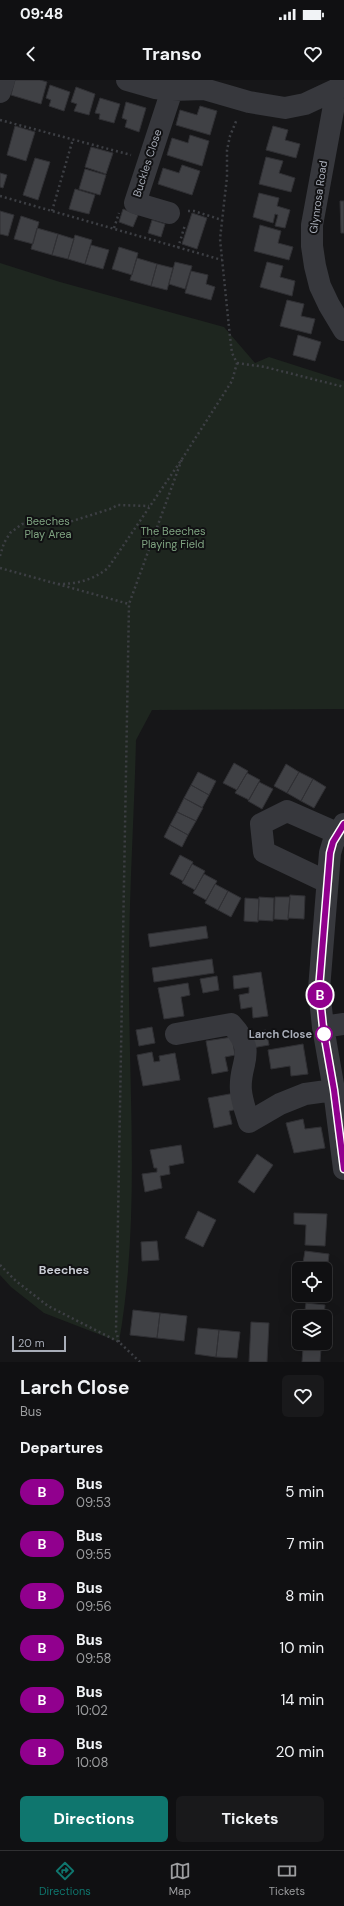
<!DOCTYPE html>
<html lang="en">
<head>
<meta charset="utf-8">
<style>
	body { margin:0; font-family:"DM Sans",sans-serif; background:#19191b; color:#f1f3f6; height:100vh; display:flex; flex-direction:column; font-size:15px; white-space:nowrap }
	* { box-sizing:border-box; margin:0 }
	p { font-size:13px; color:#9c9d9f }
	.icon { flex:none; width:22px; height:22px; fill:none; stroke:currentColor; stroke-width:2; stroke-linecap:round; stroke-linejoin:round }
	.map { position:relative; height:1282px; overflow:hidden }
	.details { display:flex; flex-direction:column; background:#101012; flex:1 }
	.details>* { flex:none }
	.badge { padding:0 8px; border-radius:13px; font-size:14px; line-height:26px }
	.controls { position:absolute; left:292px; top:1182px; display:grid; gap:8px }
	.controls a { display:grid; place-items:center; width:40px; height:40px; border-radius:6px; background:#101012; box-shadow:0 4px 16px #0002,0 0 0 1px #303032; font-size:20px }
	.scale { position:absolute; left:12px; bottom:10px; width:54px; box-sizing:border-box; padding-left:4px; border:2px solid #a8adb8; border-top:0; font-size:11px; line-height:14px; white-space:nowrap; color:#a8adb8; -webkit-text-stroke:3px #111113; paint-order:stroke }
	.map>.badge { position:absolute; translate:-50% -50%; box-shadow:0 0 0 2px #fff }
	h2 { padding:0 20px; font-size:15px; line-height:36px }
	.round { display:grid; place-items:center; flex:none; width:42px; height:42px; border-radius:6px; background:#19191b }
	.summary { display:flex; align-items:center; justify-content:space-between; height:68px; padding:0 20px }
	h1 { font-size:19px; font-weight:700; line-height:30px }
	.cta { display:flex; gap:8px; margin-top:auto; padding:8px 20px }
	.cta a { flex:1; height:46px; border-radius:6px; background:#0f766e; color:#fff; font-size:16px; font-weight:700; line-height:46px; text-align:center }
	.cta a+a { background:#19191b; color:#f1f3f6 }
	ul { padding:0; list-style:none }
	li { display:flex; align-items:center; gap:12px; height:52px; padding:0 20px }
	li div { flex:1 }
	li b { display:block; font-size:15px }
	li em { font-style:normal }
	li .badge { min-width:44px; font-weight:700; text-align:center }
	.status { display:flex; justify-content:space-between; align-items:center; height:28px; padding:0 20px; background:#101012; direction:ltr }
	.status svg { height:11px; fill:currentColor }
	header { display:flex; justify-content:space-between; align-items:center; height:52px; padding:0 20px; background:#101012; font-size:18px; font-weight:700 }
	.dock { display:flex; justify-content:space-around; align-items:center; height:56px; border-top:1px solid #303032; background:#101012; font-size:11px; color:#9c9d9f }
	.dock a { display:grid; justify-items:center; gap:2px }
	.dock .active { color:#0f766e }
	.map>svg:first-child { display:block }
	.green { fill:#1e261f }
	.building { fill:#404145; stroke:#303034 }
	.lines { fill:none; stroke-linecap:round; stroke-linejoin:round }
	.path { stroke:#3d3f44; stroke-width:2.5; stroke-dasharray:2 3; stroke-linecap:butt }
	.minor { stroke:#37383d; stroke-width:22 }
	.line-casing { stroke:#fff; stroke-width:9 }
	.line { stroke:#91008e; stroke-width:6 }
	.stop-dot { fill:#fff; stroke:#91008e; stroke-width:2 }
	.labels { text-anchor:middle; stroke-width:4; stroke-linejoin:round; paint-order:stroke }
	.street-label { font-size:11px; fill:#a8adb8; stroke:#111113 }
	.park-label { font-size:11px; fill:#7fa381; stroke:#111113 }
	.stop-label { font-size:11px; font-weight:bold; fill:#a8adb8; stroke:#111113; text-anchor:end }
	.neighbourhood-label { font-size:12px; font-weight:bold; fill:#c9ccd4; stroke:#111113 }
</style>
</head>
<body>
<div class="status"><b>09:48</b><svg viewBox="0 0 49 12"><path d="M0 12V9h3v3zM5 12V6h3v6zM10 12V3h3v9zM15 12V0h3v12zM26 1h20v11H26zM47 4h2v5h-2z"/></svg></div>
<header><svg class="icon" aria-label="back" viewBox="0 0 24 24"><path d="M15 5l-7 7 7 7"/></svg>Transo<svg class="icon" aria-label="heart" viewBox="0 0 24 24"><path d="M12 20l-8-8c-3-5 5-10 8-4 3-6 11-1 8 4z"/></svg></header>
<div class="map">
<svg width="344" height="1282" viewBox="0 0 344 1282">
	<rect width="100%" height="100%" fill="#161618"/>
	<path class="green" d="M0,183L60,202L224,247L255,283L269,277L344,301V629L152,630L136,660C134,744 128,829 129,914C130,1030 139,1147 119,1262L44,1233L11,1207L0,1195Z"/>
	<path class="building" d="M15,0H40L47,2L41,24L11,15Z
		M50,5L70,12L64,31L49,26L51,20L46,18Z
		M76,7L95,14L89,35L74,31L77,24L71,22Z
		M100,18L120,24L114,43L99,39L100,34L95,33Z
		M126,22L146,28L139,52L125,47L127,40L122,38Z
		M200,26L217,31L210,55L176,45L180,30L197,35Z
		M15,46L35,52L26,81L7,75Z
		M273,46L288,50L285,60L300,64L296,78L266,70Z
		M190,55L209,61L202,86L167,75L172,58L188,63Z
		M91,67L113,73L106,94L85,87Z
		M266,77L283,81L279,93L295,98L291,112L259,104Z
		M35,78L50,82L38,120L23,115Z
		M182,85L200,91L192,115L158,104L163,88L179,93Z
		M85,89L106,95L100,115L79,109Z
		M0,93L7,95L3,108L0,107Z
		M75,109L95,115L89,134L69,129Z
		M259,113L279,118L277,126L290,130L285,148L275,146L278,135L275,134L273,143L253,137Z
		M340,121H344V153H341Z
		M123,129L138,135L133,147L119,142Z
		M0,131L14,135L8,156L0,154Z
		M192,133L207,138L197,169L182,164Z
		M21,136L39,142L33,164L14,159Z
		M152,140L165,144L161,157L148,153Z
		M260,145L281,151L278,163L293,167L289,180L254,171Z
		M37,148L58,154L52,175L31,169Z
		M58,154L74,159L68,179L52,175Z
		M75,155L92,160L85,184L68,179Z
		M91,165L109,170L103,189L85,184Z
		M119,167L138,173L132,195L112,189Z
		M137,178L157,184L151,206L130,200Z
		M175,182L192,186L185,209L169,204Z
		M267,182L283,186L280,197L295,201L292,216L260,207Z
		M157,184L173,188L167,210L151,206Z
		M191,191L208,195L206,204L215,207L211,220L185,213Z
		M287,220L304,224L301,236L315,239L311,254L280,246Z
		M298,255L321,262L315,281L293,275Z
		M234,683L248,691L237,710L223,703Z
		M286,684L299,692L287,713L274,706Z
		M198,692L216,701L209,715L191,705Z
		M299,692L313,699L301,721L287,713Z
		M247,693L260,700L249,720L235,713Z
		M313,699L326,707L314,728L301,721Z
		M259,702L273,709L262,729L248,721Z
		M191,705L209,715L202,728L184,718Z
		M184,718L203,728L196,741L177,732Z
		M177,732L196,741L188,755L170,745Z
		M170,745L188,755L182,767L164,757Z
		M180,775L193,782L183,801L170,794Z
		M192,784L205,791L195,810L182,803Z
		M204,794L217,801L206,820L193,813Z
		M215,804L228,811L218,830L205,823Z
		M228,811L241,818L231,837L218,830Z
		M290,815L305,816L304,839L288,838Z
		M259,817L274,818L273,841L258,840Z
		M275,817H290L288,840L274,839Z
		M245,818L259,819L258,842L244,841Z
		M206,846L208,858L150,867L148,854Z
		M212,879L214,893L154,902L152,888Z
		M261,892L268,936L253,938L252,927L241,929L239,915L249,913V907L234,909L233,896Z
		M217,896L219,910L203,913L200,899Z
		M188,903L190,915L181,917L184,936L164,939L158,908Z
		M152,947L155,963L139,966L136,950Z
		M266,950L269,965L252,968L249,953Z
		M232,957L235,975L225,977L228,991L212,994L206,961Z
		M303,964L308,994L291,996L290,986L271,989L268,970Z
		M152,972L154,982L160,981L159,976L175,973L180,1000L143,1006L137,975Z
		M235,1013L238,1029L229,1031L232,1044L214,1048L208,1018Z
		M303,1039L305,1049L321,1047L325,1068L294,1073L286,1043Z
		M181,1065L184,1083L169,1086L170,1094L160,1096L162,1108L145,1112L142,1094L157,1092V1088H154L150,1070Z
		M257,1074L273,1085L254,1113L238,1102Z
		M198,1131L216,1140L203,1167L185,1158Z
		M294,1133L327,1134L325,1166L305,1165L306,1145L294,1144Z
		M157,1161L159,1180L142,1181L141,1162Z
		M305,1171L329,1174L327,1192H325V1189H302Z
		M306,1223L325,1225L324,1237H304Z
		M133,1230L160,1233L157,1258L130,1255Z
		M160,1233L187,1236L184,1261L157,1258Z
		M251,1242L269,1243L267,1282H249Z
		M198,1248L219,1250L216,1277L195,1274Z
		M219,1250L240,1252L237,1278L216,1277Z
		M303,1268L321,1269L320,1282H302Z"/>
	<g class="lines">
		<path class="path" d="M0,40L131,75
			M0,116L222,180
			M52,131L73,59
			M188,131H194L222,140
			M114,148L119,133
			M178,168L185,145
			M237,283L265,287L344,307
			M0,476L4,463L10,453L22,444L60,445L110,429L118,425L149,426
			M0,488L129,524
			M58,504C77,504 93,500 108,488L182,379L232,301L237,283L232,273L230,257L220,159L227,97V70L230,56L237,39
			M0,1185L16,1201L48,1226L119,1262L140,1282
			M119,1262L116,1251L129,524L182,379"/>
		<path class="minor" d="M127,0L155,8L172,10L204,9L249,22L285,28L305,24L337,9
			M344,6L337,9L312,145V166L315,186L320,206L329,225L344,250
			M0,12L4,0
			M169,133L135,123L172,10
			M344,744L333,763L330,773L319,909L323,947L334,1010L344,1089
			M327,802L264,772L261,744L287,731L337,753
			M323,947L344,944
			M176,954L231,944C259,974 238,982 241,1011C242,1022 246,1032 249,1042L280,1024L305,1014L334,1010"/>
	</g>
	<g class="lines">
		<g class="line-casing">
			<path id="line" d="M344,744L333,762L330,773L319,909L323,947L334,1010L344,1089"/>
		</g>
		<use href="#line" class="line"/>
	</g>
	<circle class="stop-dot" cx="324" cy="954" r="8"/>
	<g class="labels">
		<g class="street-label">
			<text transform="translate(147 83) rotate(-72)" y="4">Buckles Close</text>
			<text transform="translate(318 117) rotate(-82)" y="4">Glynrosa Road</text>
		</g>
		<g class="park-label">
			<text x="48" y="445">Beeches<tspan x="48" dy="13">Play Area</tspan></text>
			<text x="173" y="455">The Beeches<tspan x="173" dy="13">Playing Field</tspan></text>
		</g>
		<g class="stop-label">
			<text x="312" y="958">Larch Close</text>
		</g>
		<g class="neighbourhood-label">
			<text x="64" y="1194">Beeches</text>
		</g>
	</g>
</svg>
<div class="controls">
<a><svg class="icon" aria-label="locate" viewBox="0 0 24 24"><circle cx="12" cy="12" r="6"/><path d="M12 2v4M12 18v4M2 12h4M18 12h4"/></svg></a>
<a><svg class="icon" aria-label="layers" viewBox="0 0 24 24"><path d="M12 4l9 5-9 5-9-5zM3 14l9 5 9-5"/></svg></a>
</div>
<div class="scale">20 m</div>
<b class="badge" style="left:320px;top:915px;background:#91008e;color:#fff">B</b>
</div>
<section class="details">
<div class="summary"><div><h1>Larch Close</h1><p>Bus</p></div><a class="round"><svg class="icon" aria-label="heart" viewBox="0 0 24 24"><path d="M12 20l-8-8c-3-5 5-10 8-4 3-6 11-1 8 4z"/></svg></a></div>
<h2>Departures</h2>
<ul>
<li><span class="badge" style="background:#91008e;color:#fff">B</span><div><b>Bus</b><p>09:53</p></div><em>5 min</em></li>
<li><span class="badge" style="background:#91008e;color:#fff">B</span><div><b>Bus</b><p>09:55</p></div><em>7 min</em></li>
<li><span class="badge" style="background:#91008e;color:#fff">B</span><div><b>Bus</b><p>09:56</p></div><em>8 min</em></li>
<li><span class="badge" style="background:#91008e;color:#fff">B</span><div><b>Bus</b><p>09:58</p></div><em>10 min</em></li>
<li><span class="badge" style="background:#91008e;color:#fff">B</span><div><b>Bus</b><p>10:02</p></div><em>14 min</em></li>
<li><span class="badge" style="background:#91008e;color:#fff">B</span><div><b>Bus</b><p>10:08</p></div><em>20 min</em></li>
</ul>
<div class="cta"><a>Directions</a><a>Tickets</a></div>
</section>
<nav class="dock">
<a class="active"><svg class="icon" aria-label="directions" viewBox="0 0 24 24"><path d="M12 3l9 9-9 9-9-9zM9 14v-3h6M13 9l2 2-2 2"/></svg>Directions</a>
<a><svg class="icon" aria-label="map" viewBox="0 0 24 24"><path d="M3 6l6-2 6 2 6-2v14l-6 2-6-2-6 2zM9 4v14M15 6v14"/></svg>Map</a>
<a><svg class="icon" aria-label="tickets" viewBox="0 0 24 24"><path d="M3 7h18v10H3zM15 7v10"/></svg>Tickets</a>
</nav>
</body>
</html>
